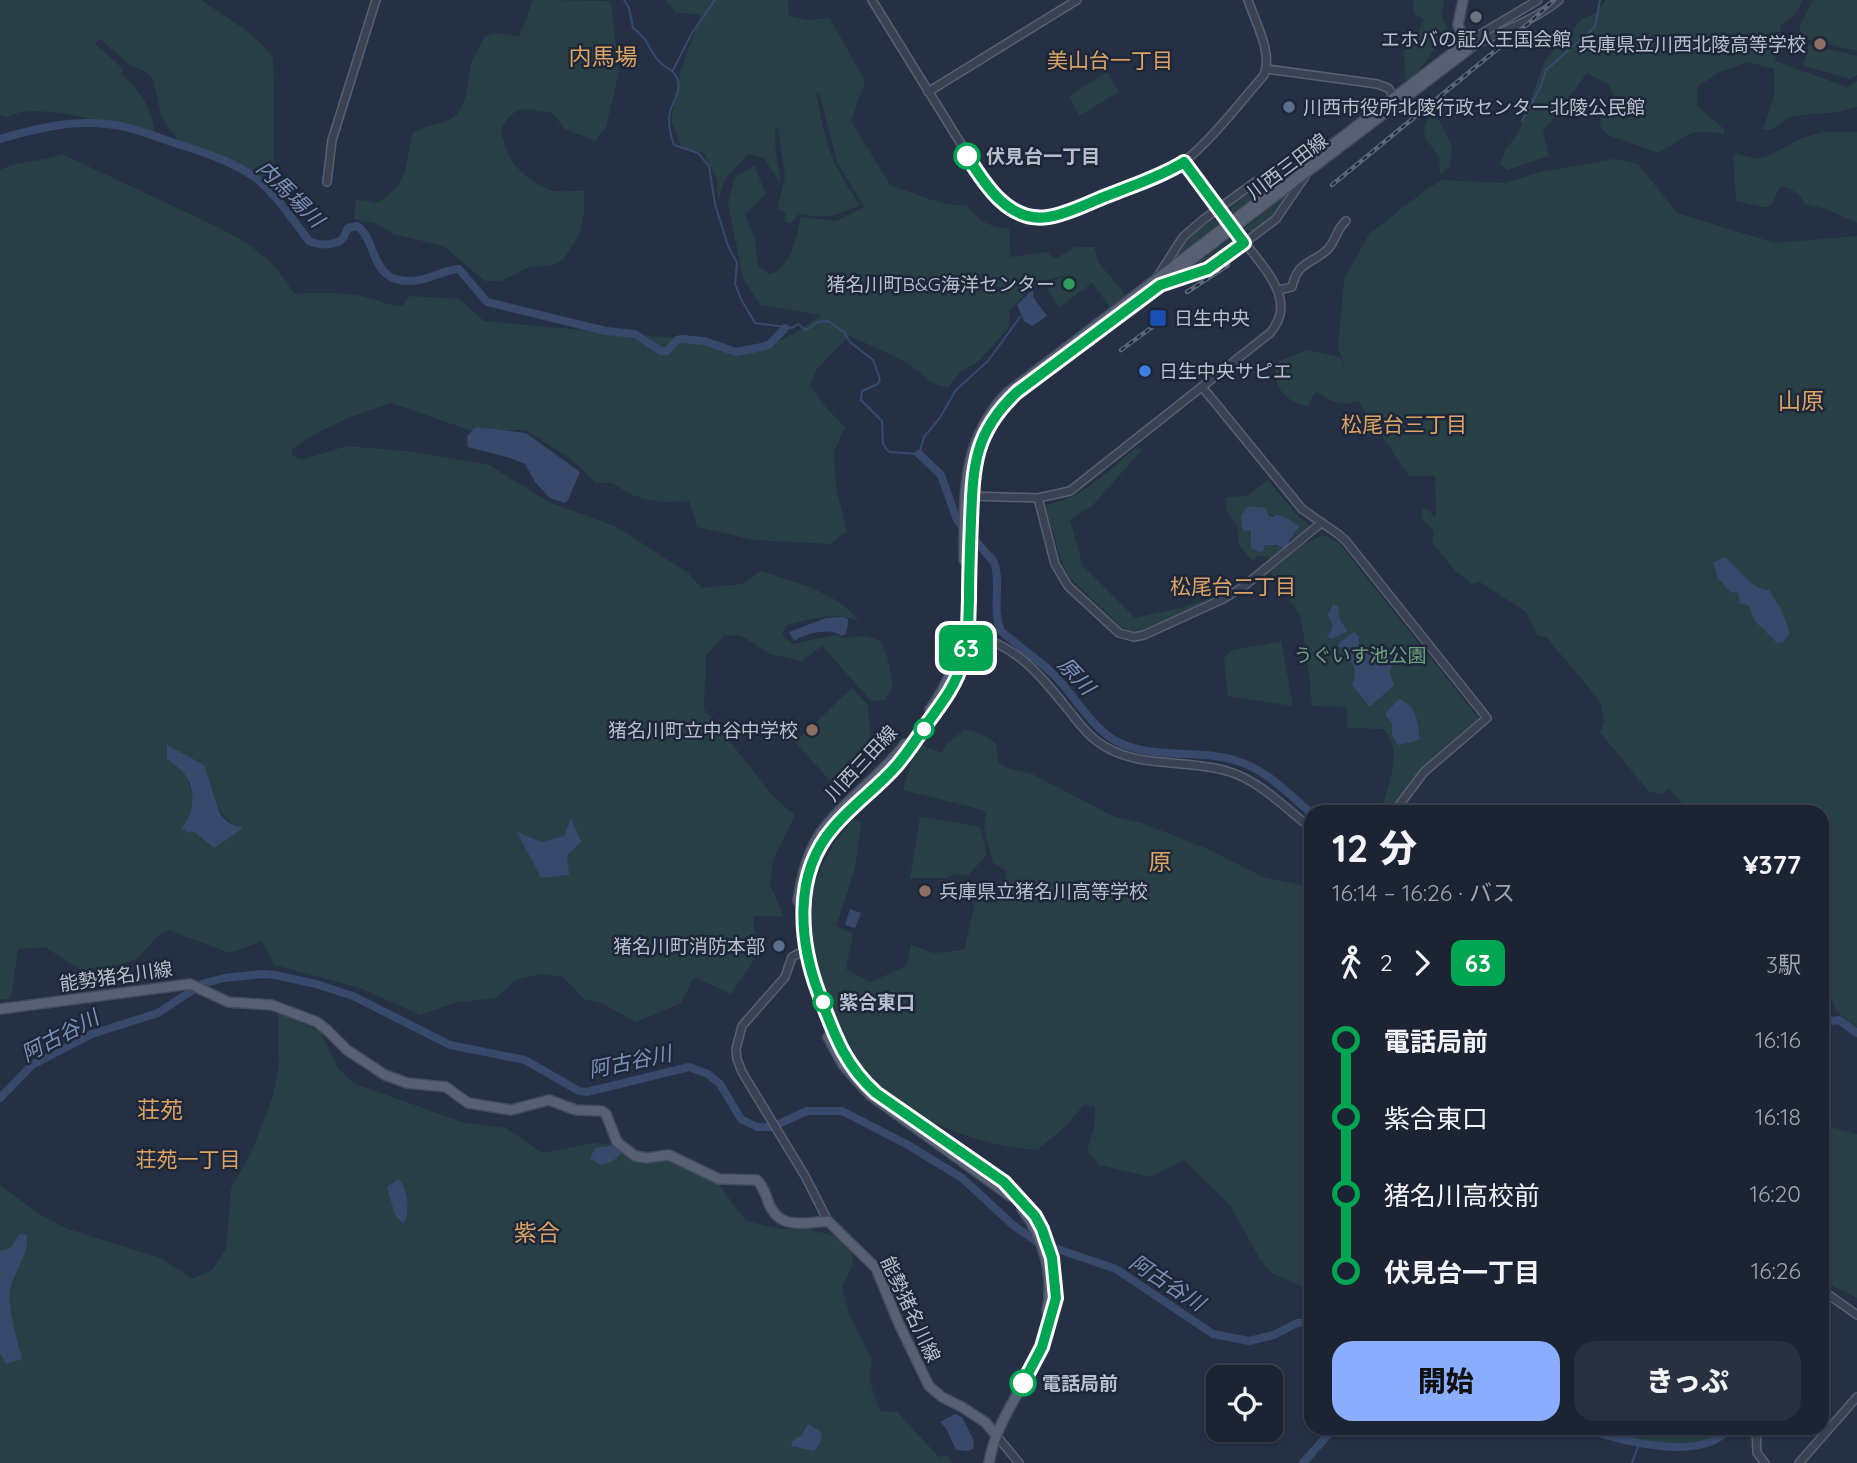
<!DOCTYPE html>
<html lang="ja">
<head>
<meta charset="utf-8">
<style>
	body { margin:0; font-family:Quicksand,"Noto Sans JP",sans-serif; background:#29303f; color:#f1f3f6; height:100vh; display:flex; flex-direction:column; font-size:26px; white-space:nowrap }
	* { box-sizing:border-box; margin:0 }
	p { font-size:23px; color:#a0a4ac }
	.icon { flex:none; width:38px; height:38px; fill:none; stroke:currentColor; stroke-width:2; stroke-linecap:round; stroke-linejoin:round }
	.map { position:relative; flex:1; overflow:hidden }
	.drawer { position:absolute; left:1304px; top:805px; width:525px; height:630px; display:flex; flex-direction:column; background:#1c2433; border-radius:21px; box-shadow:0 2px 5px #0004,0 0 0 2px #3a414e }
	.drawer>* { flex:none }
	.badge { padding:0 14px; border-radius:10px; font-size:24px; line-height:46px }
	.controls { position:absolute; left:1206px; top:1365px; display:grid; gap:14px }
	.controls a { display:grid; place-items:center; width:77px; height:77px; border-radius:14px; background:#1c2433; box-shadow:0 2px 5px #0004,0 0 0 2px #3a414e; font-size:35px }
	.map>.badge { position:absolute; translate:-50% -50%; box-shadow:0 0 0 4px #fff }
	.legs { display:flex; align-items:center; gap:10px; height:77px; padding:0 28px; font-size:23px }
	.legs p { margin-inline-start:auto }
	.summary { display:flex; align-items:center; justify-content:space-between; height:119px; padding:0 28px }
	h1 { font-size:38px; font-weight:800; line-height:52px }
	.action { display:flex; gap:14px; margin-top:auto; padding:14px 28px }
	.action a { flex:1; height:80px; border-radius:21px; background:#8badfe; color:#111; font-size:28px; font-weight:800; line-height:80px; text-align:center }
	.action a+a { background:#29303f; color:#f1f3f6 }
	ul { padding:0 28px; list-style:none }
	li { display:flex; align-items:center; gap:24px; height:77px; font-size:26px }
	li i { display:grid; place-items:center; width:10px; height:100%; margin:0 9px; background:currentColor }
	li i::after { content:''; width:18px; height:18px; margin:-9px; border:5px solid; border-radius:50%; background:#1c2433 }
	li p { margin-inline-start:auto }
	li:first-child i { background:linear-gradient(#0000 50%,currentColor 0) }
	li:last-child i { background:linear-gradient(currentColor 50%,#0000 0) }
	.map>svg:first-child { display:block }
	.green { fill:#273f45; fill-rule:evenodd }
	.water { fill:#38496c }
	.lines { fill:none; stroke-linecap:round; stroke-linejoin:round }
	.stream { stroke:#38496c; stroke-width:2 }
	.river { stroke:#38496c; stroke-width:8 }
	.minor-casing { stroke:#586071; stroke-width:10 }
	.major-casing { stroke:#434b5d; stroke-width:12 }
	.minor { stroke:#3a4254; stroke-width:7 }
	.major { stroke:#586174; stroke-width:9 }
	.rail-casing { stroke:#5c667b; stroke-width:4.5 }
	.rail { stroke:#1e2739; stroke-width:2; stroke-dasharray:5; stroke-linecap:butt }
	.minor-bridge-casing { stroke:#586071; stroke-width:10; stroke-linecap:butt }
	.minor-bridge { stroke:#3a4254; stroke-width:7 }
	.line-1-casing { stroke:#fff; stroke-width:16 }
	.line-1 { stroke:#00a651; stroke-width:10 }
	.worship-dot { fill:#6b7280; stroke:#1e2739; stroke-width:2.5 }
	.education-dot { fill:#8d6e63; stroke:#1e2739; stroke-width:2.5 }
	.service-dot { fill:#5c6f8a; stroke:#1e2739; stroke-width:2.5 }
	.stop-1-dot { fill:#fff; stroke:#00a651; stroke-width:3.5 }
	.leisure-dot { fill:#2e9e5b; stroke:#1e2739; stroke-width:2.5 }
	.transit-dot { fill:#1a4fb4; stroke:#1e2739; stroke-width:2.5 }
	.shop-dot { fill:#3f7fe0; stroke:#1e2739; stroke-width:2.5 }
	.labels { text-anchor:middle; stroke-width:5; stroke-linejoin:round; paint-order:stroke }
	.poi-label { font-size:19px; fill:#b7becd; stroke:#1e2739; text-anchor:end }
	.stop-label { font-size:19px; font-weight:bold; fill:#b7becd; stroke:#1e2739; text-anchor:start }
	.street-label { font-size:19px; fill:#b7becd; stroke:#1e2739 }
	.park-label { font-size:19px; fill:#6da07d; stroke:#1e2739 }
	.neighbourhood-label { font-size:21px; fill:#dda363; stroke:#1e2739 }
	.water-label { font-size:21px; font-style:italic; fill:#7c90b6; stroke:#1e2739 }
	.quarter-label { font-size:23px; fill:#dda363; stroke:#1e2739 }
</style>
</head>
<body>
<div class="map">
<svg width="1857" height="1463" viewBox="0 0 1857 1463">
	<rect width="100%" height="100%" fill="#253044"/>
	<path class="green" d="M0,0H201L247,31L265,47L273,58L274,177L263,182L230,161L179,142L161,115L153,79L146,72L129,64L100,39L95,44L122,68L123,76C142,91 152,110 155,134L63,113L35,111L21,112L6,117L0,115Z
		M533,0L611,1L619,72L606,128L595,141L565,129L552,113C526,109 515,103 501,129C505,159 522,180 551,190C560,193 574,190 584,191V212L580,233L563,260L550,266L529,267L501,281H485L443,246L393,234L378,224L354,219L356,199L377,203C408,184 405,169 412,135C424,122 443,127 456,115C469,102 467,77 472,61C476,53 481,44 485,36L497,33L519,37Z
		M666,0H788L789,16L808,20L830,18L865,82L851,121L891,186C915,192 943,208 967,205C979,222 988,226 1009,229L1011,257L1048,252L1055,259L1075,247H1094L1099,263L1126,295L1110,307L1092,283L1060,307L1044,285L1069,274L1035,284L1010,310L1008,329L978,362L961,371L948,387C924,383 928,376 910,365C891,354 870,345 849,336L817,369L810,386L824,405L845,427L834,452L836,488L847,531L830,544L754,540L697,527L689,501C661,504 635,501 613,483H596L572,460L526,430L472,431L391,403L346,419L315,434L292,449V455L301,460L347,446L415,452L489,465L549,502L617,527L688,573L702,588L742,584L761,571C796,583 835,591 859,621C834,611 812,619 787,625L782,635L792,644L835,635L844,638L866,636L880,641L887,656L893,686L885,700L871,701L822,646L802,661L770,654L740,635L724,636L706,656L704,709L775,798L795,815L773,860L770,884L784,917L754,916V960L731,994L694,977L681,1003L636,1022L599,1002L584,999L563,977L540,974L516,980L496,998L454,1003L420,1015L360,988L274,965L262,941L230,953L168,930C154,936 150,946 140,956C129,966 97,969 82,971L45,947L18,949L11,999H0V170C18,160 41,163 62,154L222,229L248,244L271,262L295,294C319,292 346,292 369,298C380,300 390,307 402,306L410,296L459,299L484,321L697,340C751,358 777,348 821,315L760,305L743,278L728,203L735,178L754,165L766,194L745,214L755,240L758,266L770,274C791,269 797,235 801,217L836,221L864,207L837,162L819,92L813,97L817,96C825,144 832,165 860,205C835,216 826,219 799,214L791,224L784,221L786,212L777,210L785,177L778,127L775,130L776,153L781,183L763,158L748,154L725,179L718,201L717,180L704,153L682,147L671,121L680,72L701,15L675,12ZM187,778L209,781C218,805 217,817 242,828L214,848L193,830L188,821L194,800ZM571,819L567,855L518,832L542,842L564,836Z
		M1413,0H1444L1442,17L1449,30L1413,78L1405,79L1404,51L1413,45L1424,19L1414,14Z
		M1606,0H1803L1795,15L1781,25L1775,61L1847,87L1857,81V107L1838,112L1792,116L1772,129L1762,130C1771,109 1777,92 1774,69L1748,62L1720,72L1697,87V106L1724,129V134C1684,128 1690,136 1658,153L1608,135L1600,127L1601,116L1606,113L1630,117L1637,111L1639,105L1635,100L1614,96L1608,84L1587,73L1543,132L1549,156L1508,170L1499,165L1506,149L1519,132L1545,60L1582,19L1595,14Z
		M1813,0H1857V51L1798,37L1801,23Z
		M1809,44L1857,56V75L1851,79L1803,66Z
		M1107,72L1119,92L1079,116L1069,96Z
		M1433,118L1439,120L1452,146L1450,167L1441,174C1439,169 1440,162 1438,157C1432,141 1417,141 1428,119Z
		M1823,132H1857V223L1826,209L1804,204C1800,193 1792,188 1780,187L1770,207H1763L1736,201L1733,159L1735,153C1766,163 1765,157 1792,143C1801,138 1813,135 1823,132Z
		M1614,159L1638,164L1677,213L1775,243L1857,236V1028L1837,1012L1826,985L1822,983V812H1696L1686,807L1669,789L1663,794L1649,792L1600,732L1604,722L1600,701L1546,637L1537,635L1526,612L1480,582L1472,584L1455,571L1432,542L1434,532L1421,517L1423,507L1436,517L1435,476H1409L1358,401C1343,407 1330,402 1317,392L1312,397L1309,406C1286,404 1268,383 1279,361L1307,350L1340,357L1347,374L1338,347L1344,280L1369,234L1427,189L1442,180L1504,183L1544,171Z
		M1287,172L1276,181H1272L1265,187L1264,190L1231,214L1232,202L1252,186Z
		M1298,186L1279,212L1254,232L1243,230Z
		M1209,219L1220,222L1166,264L1182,242Z
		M1234,237L1232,248L1202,269L1176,278Z
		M1136,448L1142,450L1092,506L1070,520L1083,566L1135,618L1184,607L1221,594L1222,597L1144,632H1130L1122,628L1069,577L1061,560L1045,505C1083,498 1106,472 1136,448Z
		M1268,480L1298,516L1310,526L1301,536L1290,540L1296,532L1287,518L1276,514L1274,517L1266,513L1242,521L1244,530H1251L1252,545L1264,551L1265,545L1267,544L1285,548L1272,558L1257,556L1254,562L1239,546L1237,526L1226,509L1227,497L1247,496Z
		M1323,535L1339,543L1479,719V722L1422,768L1392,812H1381C1387,787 1404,751 1384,729L1347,728V707L1312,706L1307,655L1300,615L1269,571L1303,544Z
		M1281,641L1293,706L1228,696L1224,659L1230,651Z
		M852,688L868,705L870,737L860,763L835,786L795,742Z
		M964,730C977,731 986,735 996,744L998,761L1004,767L1032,774L1115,817L1142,823L1210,850L1263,877L1311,887V1290L1271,1273L1261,1261L1230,1205L1184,1160L1151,1177L1099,1165L1087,1151L1095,1125V1107L1084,1105L1065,1127L1037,1150C978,1145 918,1124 874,1081C843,1051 803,943 811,900C817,871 832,842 852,821H860L861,826L855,868L836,926L853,934L846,969L870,982L907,966L911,945L934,953L964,950L976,899L991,904L1002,890L1007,871L993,863L984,828L986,811L903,790L917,743L941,753L947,744Z
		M920,817L979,826L987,854L968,876L956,874L946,878H910Z
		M278,1012L321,1032L338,1068L353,1083L465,1123L506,1128L542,1153L594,1143L616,1145L634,1161L663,1158L671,1159L716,1181L746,1221L780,1229H807L843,1238L852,1249L853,1264L842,1287L848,1311L872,1360L869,1379L880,1411L897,1412L939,1457L948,1455L952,1463H0V1185L39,1214L68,1229L161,1258L192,1279L212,1270L226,1249L231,1188L252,1151L273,1096L279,1065Z
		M1822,1121L1824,1125L1857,1134V1298L1822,1280Z
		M1607,1428H1719L1707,1440C1665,1446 1646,1443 1607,1428Z"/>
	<path class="water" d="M1033,289V297L1047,316L1032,326L1024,321L1017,305Z
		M476,427L526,433L580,472L568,500L565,503L550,498L535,482L525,464L510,458L468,447L467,436Z
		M1248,506L1265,508L1269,516L1274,517L1276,514L1287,518L1299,526L1285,548L1276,545H1265L1263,553L1251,549V530L1243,531L1241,516Z
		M1724,557C1739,567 1751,590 1769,590L1781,609L1790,633L1783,642L1777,643L1755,621L1749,606L1740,603L1738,593L1730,592L1718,578L1713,563Z
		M1333,604L1338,606L1340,620L1347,630L1346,632L1332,639L1327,637L1333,626L1328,615Z
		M843,617L848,619C848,625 848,633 842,636C829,627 807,633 794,641L789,632L826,618Z
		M1354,632L1359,636V647L1368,653L1379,656L1390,649L1395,653L1390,673L1394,685L1370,707L1352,685C1355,676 1358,666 1348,660L1347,652L1338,647L1340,642Z
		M1399,699C1417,705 1418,723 1420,740L1398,745L1392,735V723L1386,716V712Z
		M167,745L204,765L220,814L229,823L243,828L214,848L193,831L188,833L181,828C193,816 196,795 188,779C184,772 173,764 167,758Z
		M571,818L581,842L567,855L569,875L541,878L517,832L542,842L564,836Z
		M850,909L861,913L855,928L845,925Z
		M617,1145L624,1151L613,1161L602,1165L590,1159L595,1148Z
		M398,1179C408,1188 411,1213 403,1224L395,1215L387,1187Z
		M26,1234C32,1251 13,1272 10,1290C7,1305 18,1343 22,1359L6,1364L0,1353V1251L10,1248L19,1235Z
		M955,1414L962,1417L974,1441L973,1449L968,1451L956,1450L946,1428L940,1422Z
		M808,1424L821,1432C823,1440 820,1445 814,1451L791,1446L793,1440L801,1436Z"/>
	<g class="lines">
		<path class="stream" d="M624,0L629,8L633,28C648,38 649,51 660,62C663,66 669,68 673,72C684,84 676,96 671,108C667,119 670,135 674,145L698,153L709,166L715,204L728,246L737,263L735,284L741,299L755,323L792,328L798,324L806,330L818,322L828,321L844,332L850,342L873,360L880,379L878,384L862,391L861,400L882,421L883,443L886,449L890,452L919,454L924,437L939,419L956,390L988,361L1020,317
			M673,70L692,33L715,0
			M1522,121L1541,86L1546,70L1595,27L1600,0
			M1632,1463L1638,1446"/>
		<path class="river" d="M0,139C34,129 70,120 106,124C133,126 158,138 184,146C208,154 236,163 257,179C277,196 293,220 309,241C317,245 336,247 343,238C345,235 346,231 348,228L357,226C378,240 369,283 411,281C428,281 443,270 459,269L487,302L606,331L635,334L661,351H667L677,340L682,339L704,341L736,352L762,347L770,344L785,328
			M919,454L941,475L957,520L994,562C1002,584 991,609 1001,631C1018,646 1038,659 1054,675C1073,694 1093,729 1116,741C1154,761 1198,748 1237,761C1265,769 1289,794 1311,813
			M1822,1022L1839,1020L1857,1033
			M0,1098L32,1065L92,1034L158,1013L202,984L224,978L262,974L275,975L316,984L353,996L450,1045L525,1060L579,1091L587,1092L689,1067L708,1074L720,1084L741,1119L757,1127H772L807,1111H842L908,1145L962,1178L1013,1225L1037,1242L1116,1269L1213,1334L1249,1341L1274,1335L1297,1323L1311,1322
			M1584,1428C1621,1441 1704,1463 1729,1428
			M1303,1463L1334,1428"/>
		<g class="minor-casing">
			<path id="minor" d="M872,0L992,194C1008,206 1023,217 1045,217C1059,217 1172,172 1184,162C1214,137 1239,104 1264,75C1273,52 1255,22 1248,0
				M1464,44L1538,0
				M1468,50C1497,31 1532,23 1559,0
				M1267,69L1377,84L1388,88L1396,99
				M928,92L1077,0
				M1184,162L1221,212
				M327,182L332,140L376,0
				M1156,279L1183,237L1204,219L1255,182L1300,167
				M1161,285L1200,273L1224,258L1276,219L1306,175
				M1279,290L1292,287C1298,261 1310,265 1327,250C1336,242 1336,229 1346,221
				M1203,388L1302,509L1338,534L1346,541L1487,718L1424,772L1394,812
				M969,496L1038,498L1070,491L1270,333C1301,298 1258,264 1239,234
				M1038,498L1055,564L1068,586L1119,633L1134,637L1144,635L1223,599L1243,587L1320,524
				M966,631C1016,647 1034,667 1066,707C1076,719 1085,733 1098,742C1136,770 1185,758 1227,771C1259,780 1285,808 1311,828
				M807,949L792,957L785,977L742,1026L736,1049L737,1059L742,1072L805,1176L828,1221
				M1822,1290L1857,1315
				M1756,1428L1757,1453L1765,1463
				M996,1435L1019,1463
				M1799,1463L1857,1397"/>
		</g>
		<g class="major-casing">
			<path id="major" d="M964,560C965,496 960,444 1006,394L1464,44
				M930,710C948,684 957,661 962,630
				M798,901C802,875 808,847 826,826C850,796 882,775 905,744
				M0,1009L190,984L228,1002L272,1005L317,1022L327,1030L347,1050L385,1075L407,1083L446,1087L468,1103L511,1110L549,1100L576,1110L602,1111L606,1114L617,1142L635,1156L646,1158L669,1155L719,1179L757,1180C763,1186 766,1195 769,1204C780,1230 804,1223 828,1221L876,1268L899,1324L929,1386L942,1397L962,1407L985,1422L996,1435
				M828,1037L843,1065L870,1095L1010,1196
				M1022,1209C1044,1237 1054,1276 1047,1311
				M989,1463C996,1419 1026,1386 1042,1347C1067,1289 1053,1223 1004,1182C989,1170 972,1159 956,1148C929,1130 903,1111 876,1093C843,1063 834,1033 819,992C799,940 794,876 831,830C850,806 876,788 896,766C906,756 913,743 922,732C946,697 962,674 968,631L972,475C978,442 993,415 1017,392L1468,50L1458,25L1463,0"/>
		</g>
		<use href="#minor" class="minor"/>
		<use href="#major" class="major"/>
		<g class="rail-casing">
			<path id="rail" d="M1332,185L1529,23L1554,0
				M1187,292L1228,265
				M1121,350L1155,325"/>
		</g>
		<use href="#rail" class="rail"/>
		<g class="minor-bridge-casing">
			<path id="minor-bridge" d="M1225,217L1239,234"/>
		</g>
		<use href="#minor-bridge" class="minor-bridge"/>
	</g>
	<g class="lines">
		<g class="line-1-casing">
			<path id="line-1" d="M967,156C985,185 1009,223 1048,217C1069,214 1090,202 1109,195C1134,185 1162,176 1184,162L1244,243L1208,269L1160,285L1017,392C974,432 973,466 971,521C970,547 969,574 969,600C968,621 969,643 962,663C956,685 941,704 928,722C918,737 908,752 897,765C877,788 852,805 833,828C793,874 799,941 819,994C834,1033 843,1063 876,1093L1004,1182L1035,1216L1042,1229L1052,1258L1056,1298L1042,1347L1023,1383"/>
		</g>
		<use href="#line-1" class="line-1"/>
	</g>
	<circle class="worship-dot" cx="1476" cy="17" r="7"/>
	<g class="education-dot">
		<circle cx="1820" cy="44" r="7"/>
		<circle cx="812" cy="730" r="7"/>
		<circle cx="925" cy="891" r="7"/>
	</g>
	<g class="service-dot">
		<circle cx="1289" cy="107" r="7"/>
		<circle cx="779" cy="946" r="7"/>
	</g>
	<g class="stop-1-dot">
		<circle cx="967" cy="156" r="12"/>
		<circle cx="924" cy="729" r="9"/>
		<circle cx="823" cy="1002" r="9"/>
		<circle cx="1023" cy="1383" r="12"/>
	</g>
	<circle class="leisure-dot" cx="1069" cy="284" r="7"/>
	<rect class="transit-dot" x="1149" y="309" width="18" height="18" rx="3.5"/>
	<circle class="shop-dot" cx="1145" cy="371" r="7"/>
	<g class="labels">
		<g class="poi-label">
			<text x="1476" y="46" text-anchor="middle">エホバの証人王国会館</text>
			<text x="1806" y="51">兵庫県立川西北陵高等学校</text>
			<text x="1303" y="114" text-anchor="start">川西市役所北陵行政センター北陵公民館</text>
			<text x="1055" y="291">猪名川町B&amp;G海洋センター</text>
			<text x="1174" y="325" text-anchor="start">日生中央</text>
			<text x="1159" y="378" text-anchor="start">日生中央サピエ</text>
			<text x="798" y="737">猪名川町立中谷中学校</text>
			<text x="939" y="898" text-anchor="start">兵庫県立猪名川高等学校</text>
			<text x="765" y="953">猪名川町消防本部</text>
		</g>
		<g class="stop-label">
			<text x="986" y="163">伏見台一丁目</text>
			<text x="839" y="1009">紫合東口</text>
			<text x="1042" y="1390">電話局前</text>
		</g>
		<g class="street-label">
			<text transform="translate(1287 166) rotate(-37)" y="7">川西三田線</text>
			<text transform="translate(861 763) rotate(-47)" y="7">川西三田線</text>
			<text transform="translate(116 976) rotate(-8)" y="7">能勢猪名川線</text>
			<text transform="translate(911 1309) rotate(65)" y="7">能勢猪名川線</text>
		</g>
		<g class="park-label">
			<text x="1360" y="662">うぐいす池公園</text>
		</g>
		<g class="neighbourhood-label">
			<text x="1110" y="68">美山台一丁目</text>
			<text x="1404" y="432">松尾台三丁目</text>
			<text x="1233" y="594">松尾台二丁目</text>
			<text x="188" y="1167">荘苑一丁目</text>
		</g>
		<g class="water-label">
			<text transform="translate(290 194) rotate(45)" y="7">内馬場川</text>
			<text transform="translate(1076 676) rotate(47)" y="7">原川</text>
			<text transform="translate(60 1036) rotate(-28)" y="7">阿古谷川</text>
			<text transform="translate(630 1062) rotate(-12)" y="7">阿古谷川</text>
			<text transform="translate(1167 1283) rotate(33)" y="7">阿古谷川</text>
		</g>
		<g class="quarter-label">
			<text x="603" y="65">内馬場</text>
			<text x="1801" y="409">山原</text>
			<text x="1160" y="870">原</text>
			<text x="160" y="1118">荘苑</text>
			<text x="537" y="1241">紫合</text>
		</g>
	</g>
</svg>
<div class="controls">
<a><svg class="icon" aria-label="locate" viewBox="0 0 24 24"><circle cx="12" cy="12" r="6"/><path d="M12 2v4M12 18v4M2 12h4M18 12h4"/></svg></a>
</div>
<b class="badge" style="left:966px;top:648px;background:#00a651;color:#fff">63</b>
<section class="drawer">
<div class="summary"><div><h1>12 分</h1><p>16:14 – 16:26 · バス</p></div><b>¥377</b></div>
<div class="legs"><svg class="icon" aria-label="walk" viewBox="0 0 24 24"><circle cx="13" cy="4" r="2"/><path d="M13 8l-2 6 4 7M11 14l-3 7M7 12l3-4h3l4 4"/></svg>2<svg class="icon" aria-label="forward" viewBox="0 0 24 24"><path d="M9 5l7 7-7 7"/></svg><b class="badge" style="background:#00a651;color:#fff">63</b><p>3駅</p></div>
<ul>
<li><i style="color:#00a651"></i><b>電話局前</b><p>16:16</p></li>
<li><i style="color:#00a651"></i><span>紫合東口</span><p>16:18</p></li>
<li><i style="color:#00a651"></i><span>猪名川高校前</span><p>16:20</p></li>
<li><i style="color:#00a651"></i><b>伏見台一丁目</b><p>16:26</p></li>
</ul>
<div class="action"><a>開始</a><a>きっぷ</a></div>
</section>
</div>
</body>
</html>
